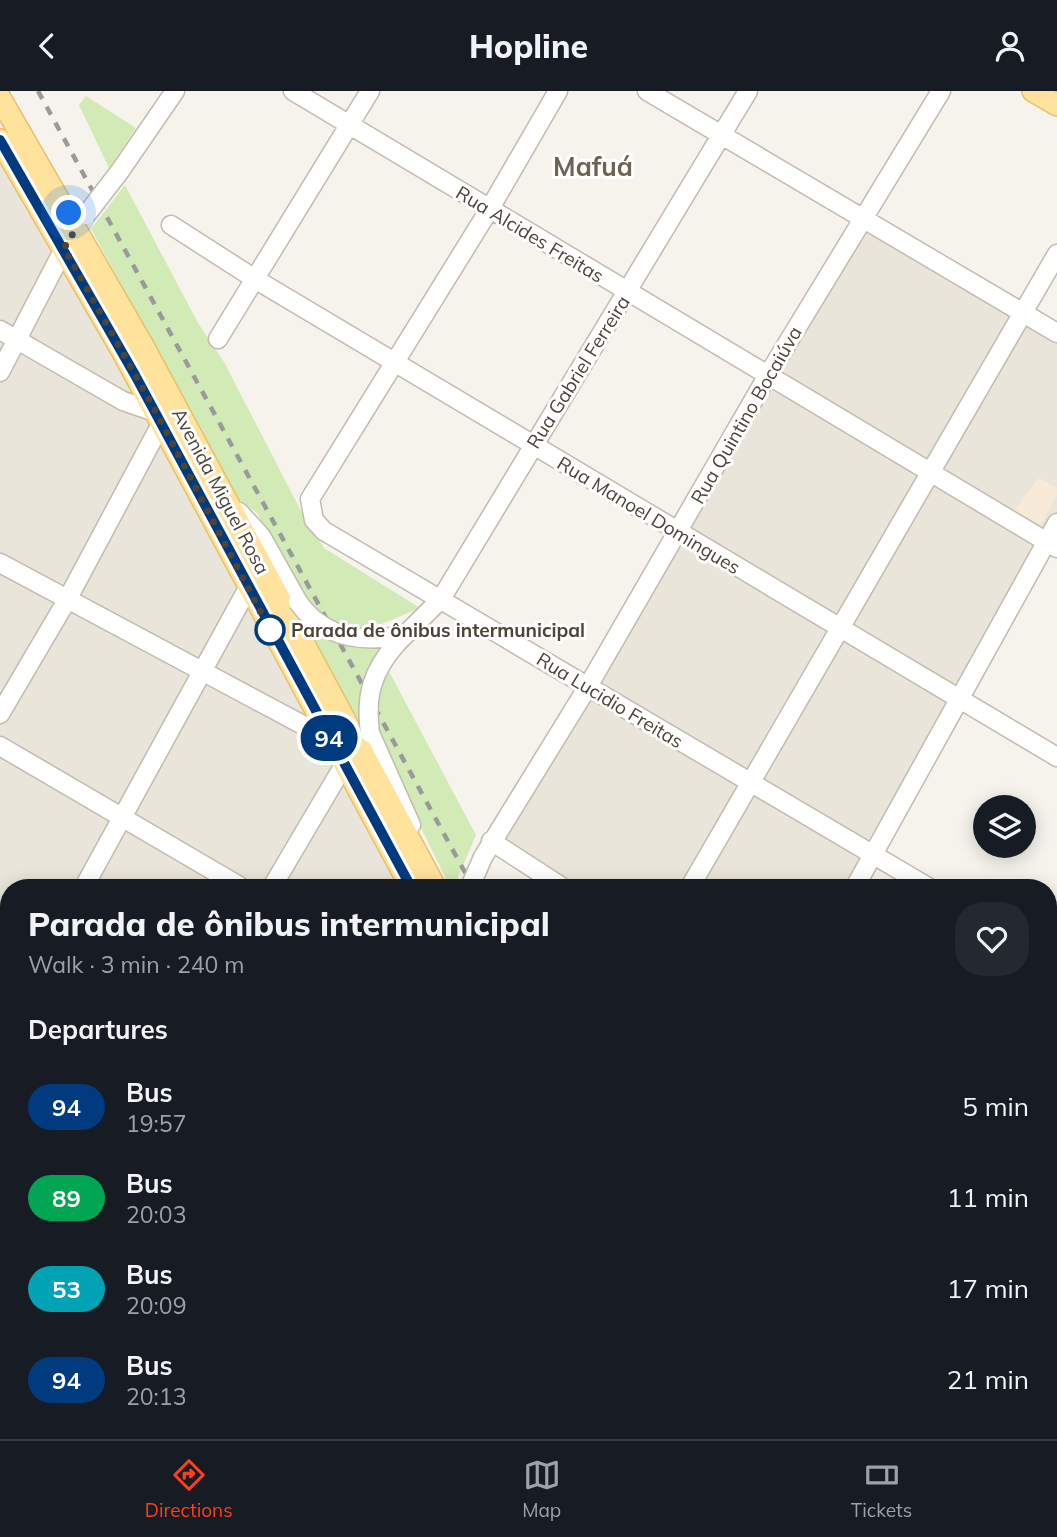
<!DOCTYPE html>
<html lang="en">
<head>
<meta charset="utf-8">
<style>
	body { margin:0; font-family:Mulish,sans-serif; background:#242831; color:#f1f3f6; height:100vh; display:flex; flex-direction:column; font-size:26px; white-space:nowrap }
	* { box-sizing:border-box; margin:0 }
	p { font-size:23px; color:#9ea1a6 }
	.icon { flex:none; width:38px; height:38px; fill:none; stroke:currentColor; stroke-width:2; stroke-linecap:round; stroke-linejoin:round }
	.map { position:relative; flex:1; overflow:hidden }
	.drawer { position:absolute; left:0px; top:788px; width:1057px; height:562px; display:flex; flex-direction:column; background:#171b24; border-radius:28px 28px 0 0; box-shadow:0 4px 18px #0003 }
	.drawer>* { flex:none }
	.badge { padding:0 14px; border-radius:23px; font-size:24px; line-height:46px }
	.tools { position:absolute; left:973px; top:704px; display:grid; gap:14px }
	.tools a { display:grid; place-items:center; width:63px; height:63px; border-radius:50%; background:#171b24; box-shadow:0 4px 18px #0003; font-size:35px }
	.you { position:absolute; width:35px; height:35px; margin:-18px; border:5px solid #fff; border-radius:50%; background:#1a73e8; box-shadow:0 0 0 10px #1a73e833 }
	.map>.badge { position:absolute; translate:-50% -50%; box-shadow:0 0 0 4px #fff }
	h2 { padding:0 28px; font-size:26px; line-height:63px }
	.round { display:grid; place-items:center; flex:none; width:74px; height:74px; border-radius:28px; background:#242831 }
	.summary { display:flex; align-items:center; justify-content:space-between; height:119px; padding:0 28px }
	h1 { font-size:33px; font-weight:800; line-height:52px }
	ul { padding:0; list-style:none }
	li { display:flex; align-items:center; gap:21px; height:91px; padding:0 28px }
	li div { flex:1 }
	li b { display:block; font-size:26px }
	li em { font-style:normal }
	li .badge { min-width:77px; font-weight:700; text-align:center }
	header { display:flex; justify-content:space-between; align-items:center; height:91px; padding:0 28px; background:#171b24; font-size:32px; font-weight:800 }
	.menu { display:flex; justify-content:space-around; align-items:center; height:98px; border-top:2px solid #363941; background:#171b24; font-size:19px; color:#9ea1a6 }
	.menu a { display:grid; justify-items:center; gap:4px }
	.menu .selected { color:#fc3f1d }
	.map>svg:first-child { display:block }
	.residential { fill:#eae5da }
	.commercial { fill:#f7ead8 }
	.education { fill:#efe8d6 }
	.green { fill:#d2eab5 }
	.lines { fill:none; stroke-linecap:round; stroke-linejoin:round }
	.minor-casing { stroke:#c2bbae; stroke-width:21 }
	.major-casing { stroke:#e6c16a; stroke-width:24 }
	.minor { stroke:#fff; stroke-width:18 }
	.major { stroke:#ffe39c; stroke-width:21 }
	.rail { stroke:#9a9a9a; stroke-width:4.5; stroke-dasharray:9 9; stroke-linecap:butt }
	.minor-bridge-casing { stroke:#c2bbae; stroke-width:21; stroke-linecap:butt }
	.minor-bridge { stroke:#fff; stroke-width:18 }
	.line-casing { stroke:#fff; stroke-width:16 }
	.line { stroke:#003b80; stroke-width:10 }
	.walk { stroke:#4b4439; stroke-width:7; stroke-dasharray:0 12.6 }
	.stop-dot { fill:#fff; stroke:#003b80; stroke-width:3.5 }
	.labels { text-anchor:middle; stroke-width:6; stroke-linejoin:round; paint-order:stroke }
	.street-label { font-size:19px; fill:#4b4439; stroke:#fff }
	.stop-label { font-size:19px; font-weight:bold; fill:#4b4439; stroke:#fff; text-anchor:start }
	.district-label { font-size:26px; font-weight:bold; fill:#6e6250; stroke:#fff }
</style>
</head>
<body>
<header><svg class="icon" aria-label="back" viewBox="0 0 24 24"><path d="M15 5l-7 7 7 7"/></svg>Hopline<svg class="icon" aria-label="person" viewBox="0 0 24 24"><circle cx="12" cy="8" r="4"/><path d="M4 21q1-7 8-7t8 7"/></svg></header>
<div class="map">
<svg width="1057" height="1348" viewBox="0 0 1057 1348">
	<rect width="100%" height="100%" fill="#f6f3ec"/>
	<path class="residential" d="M0,44L405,796H9V1340H698L702,1348H0Z
		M863,135L1057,247V422L850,796H578L503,748Z"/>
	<path class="commercial" d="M1039,387L1057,397V404L1041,434L1014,420Z"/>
	<path class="education" d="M139,1341L142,1342L138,1348H30L35,1341Z"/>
	<path class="green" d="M86,5L136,37L109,77L79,14Z
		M125,94L198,232L224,271L301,420L324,457L420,517L367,539L476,744L454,796H450L381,655L375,636L358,628L300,528L305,514L257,422L238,408L91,138Z"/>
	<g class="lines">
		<g class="minor-casing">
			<path id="minor" d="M293,0L1057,457
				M558,0L489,119L310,408L314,429L324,440L928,796
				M647,0L1057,242
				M120,80L175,0
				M171,134L255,188L1057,666
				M0,239L123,310L155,321
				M218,248L370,0
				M0,281L68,150
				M239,421L261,445L298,511
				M0,472L329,648
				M397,552L441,508L748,0
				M0,623L67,509L161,333
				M370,642L411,734
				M0,655L241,796
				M491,750L562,796
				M483,766L587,597L768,284L941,0
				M84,796L248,497
				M272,796L344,674
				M690,796L1057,163
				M855,796L1057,432
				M1048,870L1057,875
				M0,953L9,937
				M1048,1085L1057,1090
				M1048,1265L1057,1271
				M0,1271L9,1256
				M669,1340L683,1348
				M802,1340L807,1348
				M157,1348L161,1340
				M362,1348L367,1340
				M538,1348L543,1340"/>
		</g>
		<g class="major-casing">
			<path id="major" d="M1033,0L1057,14
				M0,7L143,255L435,796
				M0,49L125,265L411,796
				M1048,1014L1057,999
				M0,1236L9,1241
				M1048,1322L1057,1308
				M179,1340L191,1348
				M709,1340L713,1348
				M734,1340L738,1348
				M850,1348L855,1340
				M1033,1348L1037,1340"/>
		</g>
		<use href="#minor" class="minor"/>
		<use href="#major" class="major"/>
		<path class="rail" d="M38,0L473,796
			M766,1340L770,1348"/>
		<g class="minor-bridge-casing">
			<path id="minor-bridge" d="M86,124L120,80
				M298,511C321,544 355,551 393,546
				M370,642C365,605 372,580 397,552
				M470,796L483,766"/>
		</g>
		<use href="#minor-bridge" class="minor-bridge"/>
	</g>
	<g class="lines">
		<g class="line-casing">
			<path id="line" d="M0,49L135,284L411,796"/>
		</g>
		<use href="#line" class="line"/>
		<path class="walk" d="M69,122L77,136L64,157L156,321L270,539"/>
	</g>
	<circle class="stop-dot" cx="270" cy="539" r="14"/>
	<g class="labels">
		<g class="street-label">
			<text transform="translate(530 143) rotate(31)" y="7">Rua Alcides Freitas</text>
			<text transform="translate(578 281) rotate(-58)" y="7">Rua Gabriel Ferreira</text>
			<text transform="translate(746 324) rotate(-60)" y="7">Rua Quintino Bocaiúva</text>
			<text transform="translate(221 400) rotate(62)" y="7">Avenida Miguel Rosa</text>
			<text transform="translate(649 424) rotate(31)" y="7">Rua Manoel Domingues</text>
			<text transform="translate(610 609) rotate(31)" y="7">Rua Lucidio Freitas</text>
		</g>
		<g class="stop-label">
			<text x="291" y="546">Parada de ônibus intermunicipal</text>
		</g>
		<g class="district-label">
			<text x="593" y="85">Mafuá</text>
		</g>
	</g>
</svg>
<div class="tools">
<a><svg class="icon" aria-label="layers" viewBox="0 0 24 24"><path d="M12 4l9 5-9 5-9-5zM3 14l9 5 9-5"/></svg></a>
</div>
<div class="you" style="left:69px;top:122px"></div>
<b class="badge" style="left:329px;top:647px;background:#003b80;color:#fff">94</b>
<section class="drawer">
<div class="summary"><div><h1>Parada de ônibus intermunicipal</h1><p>Walk · 3 min · 240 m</p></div><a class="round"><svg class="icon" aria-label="heart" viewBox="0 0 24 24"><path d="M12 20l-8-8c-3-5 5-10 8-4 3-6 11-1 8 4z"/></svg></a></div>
<h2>Departures</h2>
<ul>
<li><span class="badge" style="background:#003b80;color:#fff">94</span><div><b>Bus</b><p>19:57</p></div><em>5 min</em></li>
<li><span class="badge" style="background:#00a651;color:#fff">89</span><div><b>Bus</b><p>20:03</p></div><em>11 min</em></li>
<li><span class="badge" style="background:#00a3b4;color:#fff">53</span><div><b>Bus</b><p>20:09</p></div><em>17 min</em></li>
<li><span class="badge" style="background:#003b80;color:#fff">94</span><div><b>Bus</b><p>20:13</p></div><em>21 min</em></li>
</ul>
</section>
</div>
<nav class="menu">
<a class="selected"><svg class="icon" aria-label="directions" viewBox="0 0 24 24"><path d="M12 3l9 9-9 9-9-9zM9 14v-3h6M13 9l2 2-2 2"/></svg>Directions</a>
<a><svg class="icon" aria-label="map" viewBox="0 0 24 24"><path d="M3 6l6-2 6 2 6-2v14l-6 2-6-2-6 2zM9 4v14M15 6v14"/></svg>Map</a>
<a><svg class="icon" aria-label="tickets" viewBox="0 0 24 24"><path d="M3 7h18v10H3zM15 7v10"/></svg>Tickets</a>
</nav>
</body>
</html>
